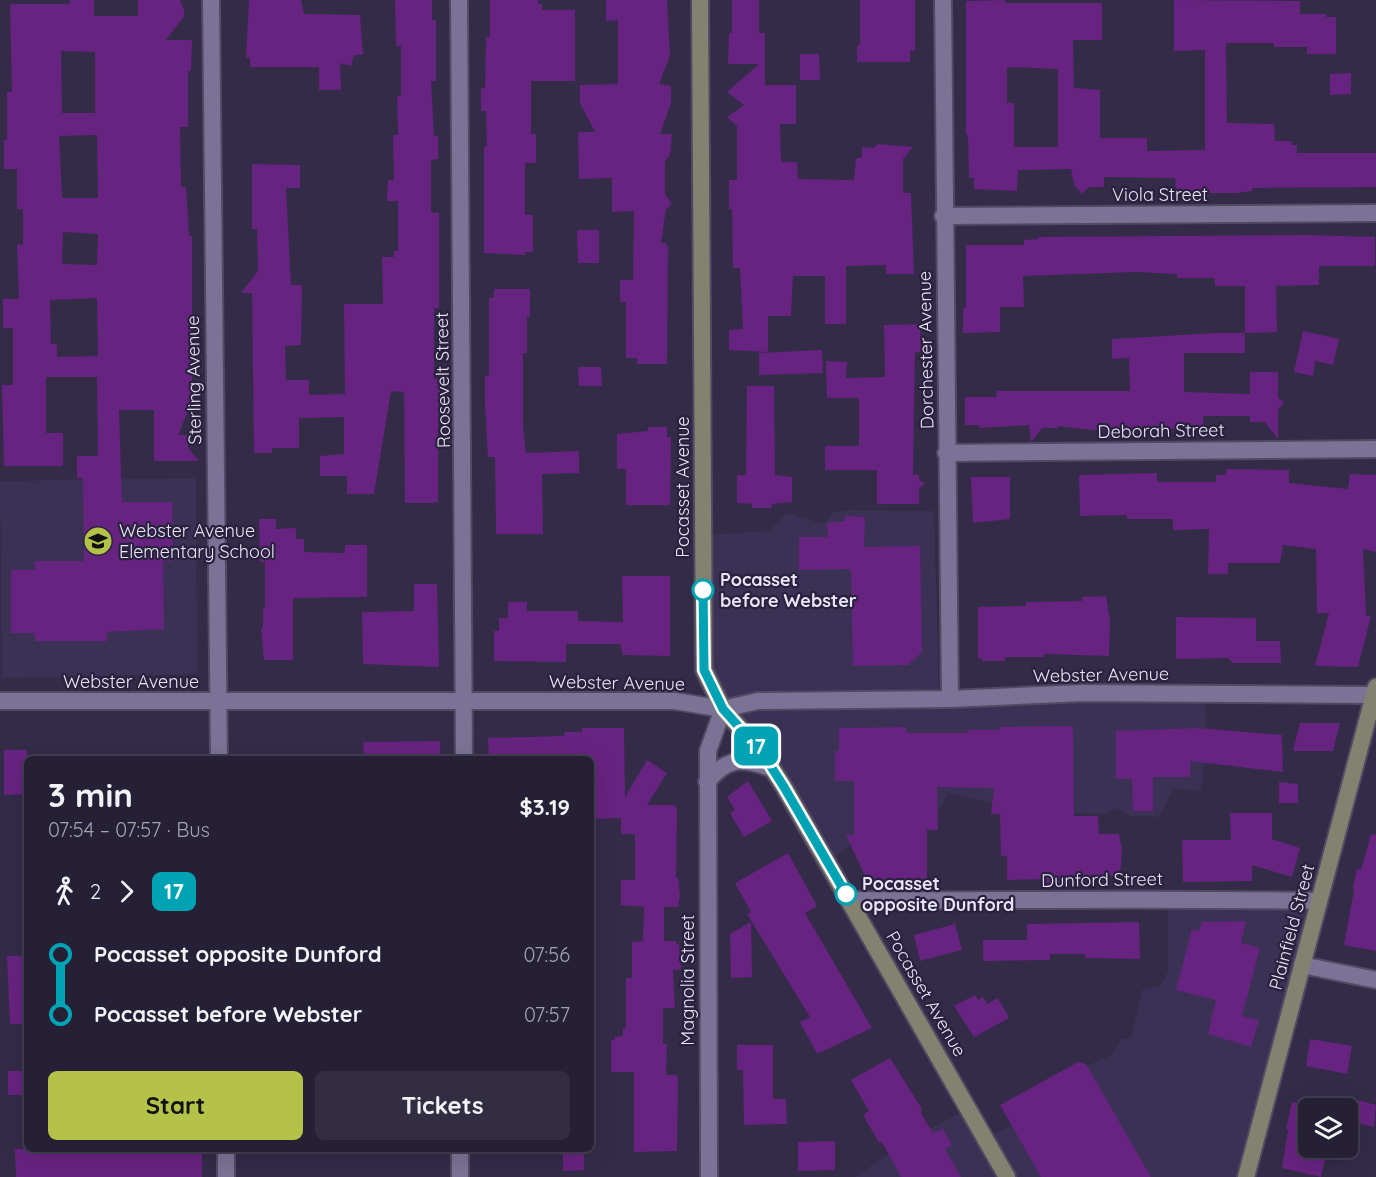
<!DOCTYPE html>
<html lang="en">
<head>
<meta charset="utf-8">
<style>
	body { margin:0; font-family:Quicksand,sans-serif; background:#322d42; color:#f1f3f6; height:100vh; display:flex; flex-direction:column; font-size:22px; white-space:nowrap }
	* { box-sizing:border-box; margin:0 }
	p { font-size:20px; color:#a4a3ad }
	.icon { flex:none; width:33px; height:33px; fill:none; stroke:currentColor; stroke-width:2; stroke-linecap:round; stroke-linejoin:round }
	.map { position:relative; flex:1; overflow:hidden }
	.details { position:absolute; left:24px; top:756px; width:570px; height:396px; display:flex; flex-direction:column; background:#262036; border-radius:9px; box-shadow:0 6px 24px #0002,0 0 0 2px #423e51 }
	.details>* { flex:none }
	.badge { padding:0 12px; border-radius:9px; font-size:21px; line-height:39px }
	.controls { position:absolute; left:1298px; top:1098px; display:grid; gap:12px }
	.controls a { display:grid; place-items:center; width:60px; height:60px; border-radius:9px; background:#262036; box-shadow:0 6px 24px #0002,0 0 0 2px #423e51; font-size:30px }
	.map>.badge { position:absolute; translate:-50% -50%; box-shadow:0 0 0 3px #fff }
	.legs { display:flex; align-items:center; gap:9px; height:66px; padding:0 24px; font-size:20px }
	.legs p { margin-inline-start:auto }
	.summary { display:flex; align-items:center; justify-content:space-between; height:102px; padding:0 24px }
	h1 { font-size:33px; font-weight:700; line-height:45px }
	.cta { display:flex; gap:12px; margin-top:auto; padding:12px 24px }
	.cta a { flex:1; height:69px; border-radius:9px; background:#b4c24a; color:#111; font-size:24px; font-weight:700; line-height:69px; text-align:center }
	.cta a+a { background:#322d42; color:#f1f3f6 }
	ul { padding:0 24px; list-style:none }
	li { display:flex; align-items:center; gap:21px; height:60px; font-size:22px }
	li i { display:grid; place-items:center; width:9px; height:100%; margin:0 8px; background:currentColor }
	li i::after { content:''; width:15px; height:15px; margin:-8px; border:4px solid; border-radius:50%; background:#262036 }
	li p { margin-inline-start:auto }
	li:first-child i { background:linear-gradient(#0000 50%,currentColor 0) }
	li:last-child i { background:linear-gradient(currentColor 50%,#0000 0) }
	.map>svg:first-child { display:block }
	.built { fill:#3b3155 }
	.building { fill:#672380; fill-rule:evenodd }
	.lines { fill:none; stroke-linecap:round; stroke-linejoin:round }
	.minor-casing { stroke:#514a63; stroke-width:20 }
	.tertiary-casing { stroke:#514a63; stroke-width:20 }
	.secondary-casing { stroke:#514a63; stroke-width:20 }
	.minor { stroke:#7b7395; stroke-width:16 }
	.tertiary { stroke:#7b7395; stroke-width:16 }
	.secondary { stroke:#838170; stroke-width:16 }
	.line-1-casing { stroke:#fff; stroke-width:14 }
	.line-1 { stroke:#00a3b4; stroke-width:9 }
	.stop-1-dot { fill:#fff; stroke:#00a3b4; stroke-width:3 }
	.labels { text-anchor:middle; stroke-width:4.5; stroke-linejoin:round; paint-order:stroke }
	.street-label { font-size:18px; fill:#e9e5f8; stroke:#29213e }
	.poi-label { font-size:18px; fill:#e9e5f8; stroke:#29213e; text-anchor:start }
	.stop-label { font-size:18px; font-weight:bold; fill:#e9e5f8; stroke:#29213e; text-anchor:start }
</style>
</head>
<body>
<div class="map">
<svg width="1376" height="1177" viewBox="0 0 1376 1177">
	<rect width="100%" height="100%" fill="#332b48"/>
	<path class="built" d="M196,478L197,674L2,678L0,481Z
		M847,510L934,511L939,695L1205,698L1207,750L1200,792L1174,788L1159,817L1130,816L1117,808L1105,814L998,811L992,803L948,793L933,822L868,832L824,865L745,740L707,700L705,548L709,535L769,531L786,513L824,524L834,512Z
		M1168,904L1310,907L1238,1177H855L912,1138L963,1112L980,1140L1030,1117L1087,1066L1111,1055L1121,1039L1131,1038L1142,990L1159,986L1168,972Z"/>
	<path class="building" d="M69,0H94V16H138V0H180L184,10V16L166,40H192L191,71H188V127H180L181,187H186L189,236H192V401L178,435H188V448L199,461H154V410H119L122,502H172L173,561H163L164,629L107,632V641H35V633H11V570H35V561H84L83,478H77V456H98L97,377H46V433H63V466H4L2,385H13V328H3V299H19L17,244L23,245V209H17V169H4V140H7V92H12L10,4H70ZM61,51L95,52V113H62ZM97,135L98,198H62L59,136ZM63,232L98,234L97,265L62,264ZM97,298L98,356L57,357V344H51L50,300Z
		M249,0H301L304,14L360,15L363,55H354L351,66L340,63L341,90H319V67H250V57L246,58Z
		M395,0H432V20H436V81H431L434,136H438V159L431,160V212L439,213V308H434V379H438L440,383L441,404H439L438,421V502L432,503H405L404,392L391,391L374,494H347V476H320V456L344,454V417L299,418V448H272V453H254L252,293H241L258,271L257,229H252V164L300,165V188H286L291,285H302L301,345L285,346L286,380H309V395L345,394L344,304H383L382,257H394V251H398V201H387L388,180H394L393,135H398L397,96L401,95V46H396Z
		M490,0H538V4H542V10H575V81H531V134H536V163H525V215H533V252H525V255L484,253V146L487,147L486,111H481V88H485L486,37H490Z
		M606,0H667L670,56L659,84L671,86V103L660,134H672L670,155L665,161V195L672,204L666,209L661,243H666L668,247L667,364H637V358H626V302H620V280H633L634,211L612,212V178L579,179L578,132H595L580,103V85L618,84V20L606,21Z
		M732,0H759V33H765V85H796V124H780L781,162H797L798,179L854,180L856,159L862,157V147L874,148L877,144L913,147L903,159V193H911L914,274H886V265L846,266V324H825V276H793L791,316H768V352L729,350V330L743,329L740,268H733L732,209H729V180H737V126L727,117L744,105L727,92L759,64H728L729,33H732Z
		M860,0H915V51L910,50V62H857V45H860Z
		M1005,0L1006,3H1102V40H1073L1074,88L1100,90V138H1147V151L1205,150V50L1174,51V0L1300,1V14H1326V17H1336V54H1307V47H1274V43H1226L1227,123L1274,124L1275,141H1292L1291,145H1297V153H1376V187L1252,188V191L1237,193H1176L1175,178L1104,177V187H1089L1082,194L1074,185L1071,169L1018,170L1017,191L974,189V178H969L968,135H966V1ZM1007,67L1058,69V147H1014V103H1007Z
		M800,54H819L820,80H800Z
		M1351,73V94L1330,95V74Z
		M577,230H599V263H578Z
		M1306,235L1375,237V266H1319V285L1276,286L1277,332L1245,333V286H1215V278H1177V274L1136,272L1023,276L1024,307H1000V332L963,333V308H966V245H1024V240L1038,239V237Z
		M494,289H530V317H527V353H523V428L526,453L579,451V473L542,474L543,534H496L495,457H488L485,405V376H489V298H494Z
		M920,324L921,352H915L913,475H919V480L925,483L919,489V504H877V470H825V446H859V398H827L826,361L847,362L846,378L885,377L884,325Z
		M1303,331L1339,339L1333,365L1315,361L1313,376L1294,372Z
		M1215,333H1245V353H1184V392L1250,394V372H1278V398L1284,402L1278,410V439L1265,422H1250V416H1203L1204,429L1093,430L1058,426V428H1042L1031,442L1029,425L979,428V425H965V397H996L997,391H1130L1129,358L1112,359V339Z
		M822,350L823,373L759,375V353Z
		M578,367H601L602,386H579Z
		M747,386H774L775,475L792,477V502L772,504L771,508H752V504L737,503V475H746Z
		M648,427H667V437H671L670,505H626V469H617V434L648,431Z
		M1226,469L1289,470V483L1348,489L1350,474L1376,475V552L1363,549L1366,616H1371L1358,667L1315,666L1329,613H1317L1316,549L1283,545L1280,563H1228V574H1208L1209,529L1173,530V519H1127V515L1080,516L1079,475L1157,473V482H1216V475H1226Z
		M971,477H1010V519L973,523Z
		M845,516L865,517L864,547L920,546L922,652L908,665L853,666L851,569L799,570V537H828L827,523L845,521Z
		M259,519H276V529L296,528V539H304V552L345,553V545H367V597L293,598V660H264L261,628H263V608H265V562H260Z
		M622,576H670V656L623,655L620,644H566V662L494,661V631H499V618H508V602H527V611H578V621L623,622Z
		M414,584H437L439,667L363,664L362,612L414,611Z
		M1106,596L1110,621L1109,656L1044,654V657H1005V661H982V658H978V607L1026,606V602L1082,601V597Z
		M1176,617L1256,618V641H1280L1281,663H1233L1228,658L1176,659Z
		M1300,723H1340L1333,751H1293Z
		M1073,726L1074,816H1098L1099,834H1119L1122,850L1120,876H1071L1070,883H1046V879L1007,880V856H1001L1000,814H991L994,788L937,787L938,830H927V887H870L846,835H854V781H835V751H839V728L906,727V733H968V730H999V727Z
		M582,728H624L625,797L647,760L667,773L647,805H675L677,809L676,878H678L680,895L678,907H664V941H676V944H679L681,970H673L675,1008H663V1044H667L666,1075H676L678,1078L677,1151L634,1152V1072H611V1040H615V1037L623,1036V1028H626V978H632V942L643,941L644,907L621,905V880H635V834H621V818L591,819V759H489L488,738L564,736L565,732H582Z
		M1199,728L1282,735L1283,772L1190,761V777H1153V811H1133L1132,779H1116V731Z
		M440,741V759H364L363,742Z
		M4,750H27V794L4,795Z
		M748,781L772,821L744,837L730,813L735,810L727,797Z
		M1279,782L1298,784V803H1279Z
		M1230,813H1272V839L1300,848L1292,877L1252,865V881L1183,882L1182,840H1231Z
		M1371,834L1376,835V951L1344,945L1354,890L1353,886L1357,869L1361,870Z
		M788,853L817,906L805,913L872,1028L817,1054L800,1022L810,1017L747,914L751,912L735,883Z
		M1246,921L1241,943L1260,948L1242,1016L1259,1020L1251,1047L1208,1034L1216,1000L1176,990L1192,929L1199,931L1202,922Z
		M751,922L752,977L731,978L730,934Z
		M1139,922L1140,959L1085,958V954H1050V960L983,961V940H1027V924Z
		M955,924L962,950L920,961L914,935Z
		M7,956H27V1024H10Z
		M975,995L978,1000L983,997L987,1004L998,998L1009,1018L974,1037L954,1006Z
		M1310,1039L1352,1046L1347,1074L1306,1066Z
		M737,1045H773V1099H786L787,1124L744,1125L743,1070H737Z
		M890,1058L922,1109L921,1113L933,1133L943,1129L952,1145L945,1149L961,1177H901L883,1144L878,1141L863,1115L869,1111L851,1080Z
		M1078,1062L1086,1064L1151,1177H1041L1000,1105Z
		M8,1071H27V1095H8Z
		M1357,1100L1376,1105L1374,1127L1354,1122Z
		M1292,1102L1308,1106V1148H1328L1321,1177L1282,1168L1288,1130L1286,1129Z
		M835,1141V1170L798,1171V1142Z
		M15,1149L202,1151V1177H16Z
		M584,1149V1170L563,1171V1150Z"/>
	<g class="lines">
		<g class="minor-casing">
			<path id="minor" d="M211,0L219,759
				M459,0L464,759
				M943,0L950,699
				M943,216L1376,213
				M946,453L1376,449
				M707,782C728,756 743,758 773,769
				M850,900C1006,901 1163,898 1319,901
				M1302,965L1376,980
				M226,1149V1177
				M460,1149V1177
				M709,1177L708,751L723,709"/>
		</g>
		<g class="tertiary-casing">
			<path id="tertiary" d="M0,701H675L723,709L758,701L950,699L1083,693L1374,695"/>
		</g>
		<g class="secondary-casing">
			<path id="secondary" d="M700,0L704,670L723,709L763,754L784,787L1007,1177
				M1246,1177L1376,687"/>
		</g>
		<use href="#minor" class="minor"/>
		<use href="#tertiary" class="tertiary"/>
		<use href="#secondary" class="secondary"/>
	</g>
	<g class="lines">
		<g class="line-1-casing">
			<path id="line-1" d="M703,590L704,670L723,709L763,754L784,787L846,894"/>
		</g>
		<use href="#line-1" class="line-1"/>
	</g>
	<defs>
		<g id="school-disc" transform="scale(1.5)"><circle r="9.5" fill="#b4c24a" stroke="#29213e"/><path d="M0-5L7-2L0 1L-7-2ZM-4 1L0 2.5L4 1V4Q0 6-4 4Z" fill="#111"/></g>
	</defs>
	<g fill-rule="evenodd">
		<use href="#school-disc" x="98" y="541"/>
	</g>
	<g class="stop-1-dot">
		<circle cx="703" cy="590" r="10"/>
		<circle cx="846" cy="894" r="10"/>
	</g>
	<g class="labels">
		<g class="street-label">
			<text x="1160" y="201">Viola Street</text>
			<text transform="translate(926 350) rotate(-91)" y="6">Dorchester Avenue</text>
			<text transform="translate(194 380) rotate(-91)" y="6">Sterling Avenue</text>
			<text transform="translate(443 380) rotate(-91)" y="6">Roosevelt Street</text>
			<text transform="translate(1161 431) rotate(-1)" y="6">Deborah Street</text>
			<text transform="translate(683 487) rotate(-90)" y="6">Pocasset Avenue</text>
			<text transform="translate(1101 675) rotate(-1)" y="6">Webster Avenue</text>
			<text x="131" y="688">Webster Avenue</text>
			<text transform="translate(617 683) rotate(1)" y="6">Webster Avenue</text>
			<text transform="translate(1102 880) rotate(-1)" y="6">Dunford Street</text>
			<text transform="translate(1292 927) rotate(-75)" y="6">Plainfield Street</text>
			<text transform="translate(688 980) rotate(-90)" y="6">Magnolia Street</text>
			<text transform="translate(926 994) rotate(60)" y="6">Pocasset Avenue</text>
		</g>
		<g class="poi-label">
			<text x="119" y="537">Webster Avenue<tspan x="119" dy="21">Elementary School</tspan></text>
		</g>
		<g class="stop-label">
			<text x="720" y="586">Pocasset<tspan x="720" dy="21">before Webster</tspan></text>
			<text x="862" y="890">Pocasset<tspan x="862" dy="21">opposite Dunford</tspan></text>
		</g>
	</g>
</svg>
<div class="controls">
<a><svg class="icon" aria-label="layers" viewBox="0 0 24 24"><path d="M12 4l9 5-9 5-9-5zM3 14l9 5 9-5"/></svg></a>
</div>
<b class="badge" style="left:756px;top:746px;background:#00a3b4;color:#fff">17</b>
<section class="details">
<div class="summary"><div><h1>3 min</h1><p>07:54 – 07:57 · Bus</p></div><b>$3.19</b></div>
<div class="legs"><svg class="icon" aria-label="walk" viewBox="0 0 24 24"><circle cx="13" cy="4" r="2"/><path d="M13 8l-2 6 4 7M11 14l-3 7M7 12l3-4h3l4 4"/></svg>2<svg class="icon" aria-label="forward" viewBox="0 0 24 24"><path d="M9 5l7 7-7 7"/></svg><b class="badge" style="background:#00a3b4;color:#fff">17</b></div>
<ul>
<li><i style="color:#00a3b4"></i><b>Pocasset opposite Dunford</b><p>07:56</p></li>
<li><i style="color:#00a3b4"></i><b>Pocasset before Webster</b><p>07:57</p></li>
</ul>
<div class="cta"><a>Start</a><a>Tickets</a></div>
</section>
</div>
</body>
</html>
